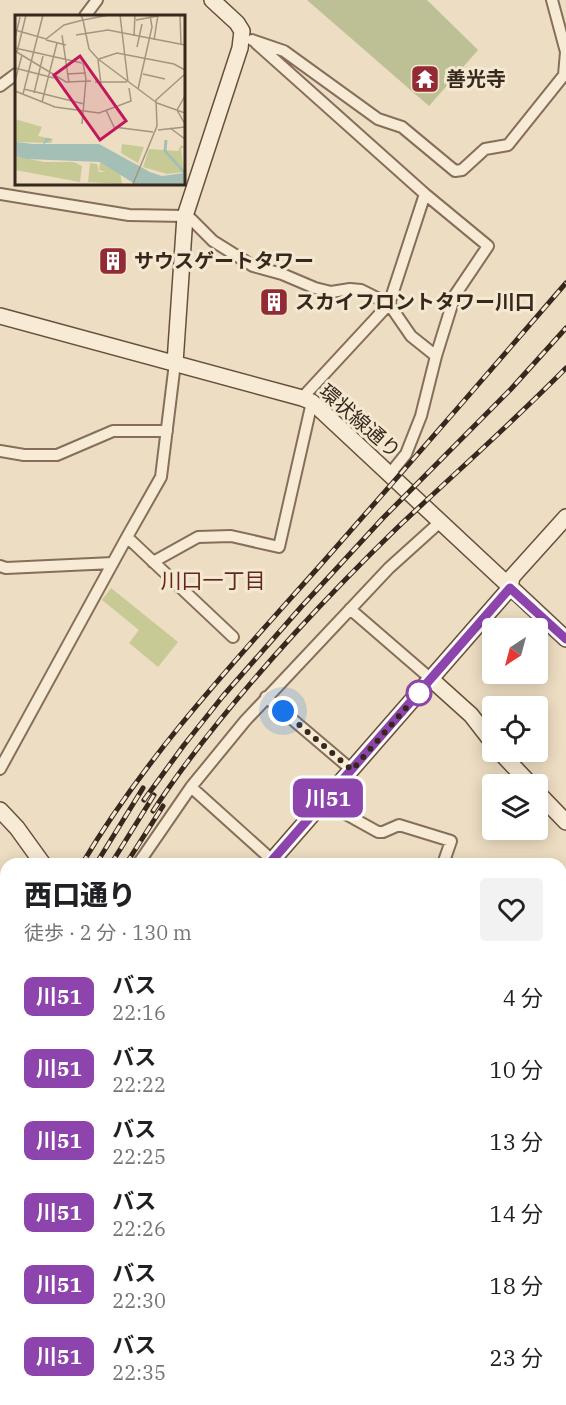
<!DOCTYPE html>
<html lang="ja">
<head>
<meta charset="utf-8">
<style>
	body { margin:0; font-family:"IBM Plex Serif","Noto Sans JP",serif; background:#f2f2f2; color:#202124; height:100vh; display:flex; flex-direction:column; font-size:22px; white-space:nowrap }
	* { box-sizing:border-box; margin:0 }
	p { font-size:20px; color:#757577 }
	.icon { flex:none; width:33px; height:33px; fill:none; stroke:currentColor; stroke-width:2; stroke-linecap:round; stroke-linejoin:round }
	.map { position:relative; flex:1; overflow:hidden }
	.sheet { position:absolute; left:0px; top:858px; width:567px; height:548px; display:flex; flex-direction:column; background:#fff; border-radius:18px 18px 0 0; box-shadow:0 3px 15px #0003 }
	.sheet>* { flex:none }
	.badge { padding:0 12px; border-radius:9px; font-size:21px; line-height:39px }
	.needle { width:39px; rotate:216deg }
	.fabs { position:absolute; left:482px; top:618px; display:grid; gap:12px }
	.fabs a { display:grid; place-items:center; width:66px; height:66px; border-radius:6px; background:#fff; box-shadow:0 3px 15px #0003; font-size:30px }
	.you { position:absolute; width:30px; height:30px; margin:-15px; border:4px solid #fff; border-radius:50%; background:#1a73e8; box-shadow:0 0 0 9px #1a73e833 }
	.map>.badge { position:absolute; translate:-50% -50%; box-shadow:0 0 0 3px #fff }
	.round { display:grid; place-items:center; flex:none; width:63px; height:63px; border-radius:6px; background:#f2f2f2 }
	.head { display:flex; align-items:center; justify-content:space-between; height:102px; padding:0 24px }
	h1 { font-size:28px; font-weight:800; line-height:45px }
	ul { padding:0; list-style:none }
	li { display:flex; align-items:center; gap:18px; height:72px; padding:0 24px }
	li div { flex:1 }
	li b { display:block; font-size:22px }
	li em { font-style:normal }
	li .badge { min-width:66px; font-weight:700; text-align:center }
	.map>svg:first-child { display:block }
	.green { fill:#c8ca96 }
	.cemetery { fill:#bdbf95 }
	.lines { fill:none; stroke-linecap:round; stroke-linejoin:round }
	.street-casing { stroke:#866e5a; stroke-width:14 }
	.secondary-casing { stroke:#684f3d; stroke-width:18 }
	.street { stroke:#f8ebd5; stroke-width:10 }
	.secondary { stroke:#f8ebd5; stroke-width:15 }
	.rail-casing { stroke:#36281d; stroke-width:5 }
	.rail { stroke:#f4e8d1; stroke-width:3; stroke-dasharray:9; stroke-linecap:butt }
	.line-casing { stroke:#fff; stroke-width:14 }
	.line { stroke:#8e44ad; stroke-width:9 }
	.walk { stroke:#36281d; stroke-width:6; stroke-dasharray:0 10.8 }
	.stop-dot { fill:#fff; stroke:#8e44ad; stroke-width:3 }
	.labels { text-anchor:middle; stroke-width:6; stroke-linejoin:round; paint-order:stroke }
	.poi-label { font-size:20px; font-weight:bold; fill:#36281d; stroke:#f4e8d1; text-anchor:start }
	.street-label { font-size:20px; fill:#36281d; stroke:#f4e8d1 }
	.neighbourhood-label { font-size:21px; fill:#62271e; stroke:#f4e8d1 }
	.inset-river { fill:none; stroke:#a4bfb5; stroke-width:3 }
	.inset-road { fill:none; stroke:#a49580; stroke-width:1.5 }
	.view { fill:#c2185b; fill-opacity:0.15; stroke:#c2185b; stroke-width:3 }
	.inset-edge { fill:none; stroke:#36281d; stroke-width:3 }
</style>
</head>
<body>
<div class="map">
<svg width="566" height="1405" viewBox="0 0 566 1405">
	<rect width="100%" height="100%" fill="#edddc2"/>
	<path class="green" d="M111,588L178,642L158,667L129,643L139,630L102,600Z
		M6,1164V1219L1,1228L0,1184Z
		M0,1376L6,1377V1400H143L140,1405H0Z"/>
	<path class="cemetery" d="M307,0H427L478,50L429,106Z"/>
	<g class="lines">
		<g class="street-casing">
			<path id="street" d="M85,16L97,0
				M252,40L284,51L378,119L402,127L455,171L462,170L485,149L508,145L564,75L566,52L552,0
				M256,43L425,194L488,246L455,295L436,356
				M0,86L16,74
				M0,194L129,215L185,216L191,219L213,241L253,266L282,274L315,288L331,292L350,289L361,290L389,304L411,336L436,356L421,416L406,454L389,475
				M302,398L389,304L425,194
				M0,451L24,455H57L113,431H167
				M127,537L233,637
				M153,562L198,537L231,536L279,547L312,402
				M0,566L6,568L113,563
				M350,609L431,679
				M266,697L352,770
				M0,769L127,537L161,477L175,363
				M191,787L272,860
				M324,802L378,832H383L399,825L451,841L443,864
				M138,864L191,787L245,721L389,568L440,522
				M561,942L566,932
				M561,980L566,984
				M561,1040L566,1033
				M561,1145L566,1141
				M0,1259L6,1233
				M561,1267L566,1263
				M561,1324L566,1330
				M561,1384L566,1380
				M147,1405L154,1400
				M396,1405L402,1400
				M536,1405L543,1400"/>
		</g>
		<g class="secondary-casing">
			<path id="secondary" d="M0,316L302,398L312,402L566,639
				M175,363L185,216L240,48L242,31L237,23L212,0
				M431,679L471,715L492,742
				M500,752L530,784
				M537,792L566,822
				M0,810L17,828L43,864
				M269,864L510,588L512,577L566,517
				M6,1317C4,1327 0,1340 6,1349
				M198,1400L203,1405
				M559,1400L561,1405
				M287,1405L291,1400"/>
		</g>
		<use href="#street" class="street"/>
		<use href="#secondary" class="secondary"/>
		<g class="rail-casing">
			<path id="rail" d="M144,800L184,745L223,696L302,606L383,518L511,389L566,328
				M153,811C195,747 244,689 295,633C328,597 362,562 397,528C453,475 511,424 566,368
				M82,864C146,756 233,663 316,570C400,475 483,379 566,283
				M96,864L143,788
				M111,864L154,795
				M126,864L163,806
				M0,1028L6,1014
				M0,1072L6,1054
				M0,1094L6,1076
				M0,1136L6,1116
				M0,1156L6,1135"/>
		</g>
		<use href="#rail" class="rail"/>
	</g>
	<g class="lines">
		<g class="line-casing">
			<path id="line" d="M269,864L510,588L566,639"/>
		</g>
		<use href="#line" class="line"/>
		<path class="walk" d="M283,711L352,770L419,693"/>
	</g>
	<defs>
		<g id="temple-square" transform="scale(1.5)"><rect x="-9" y="-9" width="18" height="18" rx="4" fill="#932b34" stroke="#f4e8d1"/><path d="M0-6L5-2H3V0L6.5 2.5H4V6H1.5V3h-3V6H-4V2.5H-6.5L-3 0V-2H-5Z" fill="#fff"/></g>
		<g id="building-square" transform="scale(1.5)"><rect x="-9" y="-9" width="18" height="18" rx="4" fill="#932b34" stroke="#f4e8d1"/><path d="M-4-6H4V6H1V3H-1V6H-4ZM-2.5-4.3h1.7v1.8h-1.7ZM.8-4.3h1.7v1.8H.8ZM-2.5-1h1.7V.8h-1.7ZM.8-1h1.7V.8H.8Z" fill="#fff"/></g>
	</defs>
	<g fill-rule="evenodd">
		<use href="#temple-square" x="425" y="79"/>
		<use href="#building-square" x="113" y="261"/>
		<use href="#building-square" x="274" y="302"/>
	</g>
	<circle class="stop-dot" cx="419" cy="693" r="12"/>
	<g class="labels">
		<g class="poi-label">
			<text x="446" y="86">善光寺</text>
			<text x="134" y="268">サウスゲートタワー</text>
			<text x="295" y="309">スカイフロントタワー川口</text>
		</g>
		<g class="street-label">
			<text transform="translate(360 421) rotate(41)" y="7">環状線通り</text>
		</g>
		<g class="neighbourhood-label">
			<text x="213" y="588">川口一丁目</text>
		</g>
	</g>
	<g transform="translate(15 15)">
		<rect width="170" height="170" fill="#edddc2"/>
		<path d="M0,104L27,112L23,121L38,124L36,128L0,127ZM107,129L129,132L123,148L106,138ZM166,130L169,132L166,134L169,157L152,159L128,152L134,134L163,136ZM0,141L29,147H59L67,151L65,167L0,155ZM85,147L105,158L107,169L73,167L75,148L82,149L84,157H90L84,155Z" fill="#c8ca96"/>
		<path d="M2,123L1,127L18,129H28L31,123L37,124L29,129H84L135,157L147,161L169,158V169H120L85,147L12,144L0,141V125Z" fill="#a4bfb5"/>
		<path class="inset-river" d="M151,125L150,136L170,158"/>
		<path class="inset-road" d="M105,0L113,67M165,0L166,29M121,5L143,1M0,15L31,24L49,10L68,5L66,0M47,20L54,68M61,20L93,15L170,30M119,21L120,0M0,23L5,2M31,25L51,30M139,25L143,0M122,32L127,9M0,33L67,48M0,36L51,67L76,66M2,37L11,0M83,44L74,34L68,5L94,0M83,44L142,88M84,44L102,38L159,49L170,55M83,45L86,69M0,53L39,63M52,59L71,58M128,59L150,64M0,66L7,40M80,67H112M9,74L69,89M123,74L137,12L135,0M0,76L40,92L84,98L116,86L114,73M19,78L28,41M8,79L28,0M170,81L162,95L170,109M27,87L42,28M142,88L170,98M91,95L99,112L138,117M67,109L71,64L68,48M155,113L170,124M143,115L170,112M118,169L142,111L141,85L170,59"/>
		<path class="view" d="M65,41L111,106L85,125L39,60Z"/>
		<rect width="170" height="170" class="inset-edge"/>
	</g>
</svg>
<div class="fabs">
<a><svg class="needle" viewBox="-14 -14 28 28"><path d="M0-13l5 13h-10z" fill="#e53935"/><path d="M0 13l5-13h-10z" fill="#757577"/></svg></a>
<a><svg class="icon" aria-label="locate" viewBox="0 0 24 24"><circle cx="12" cy="12" r="6"/><path d="M12 2v4M12 18v4M2 12h4M18 12h4"/></svg></a>
<a><svg class="icon" aria-label="layers" viewBox="0 0 24 24"><path d="M12 4l9 5-9 5-9-5zM3 14l9 5 9-5"/></svg></a>
</div>
<div class="you" style="left:283px;top:711px"></div>
<b class="badge" style="left:328px;top:798px;background:#8e44ad;color:#fff">川51</b>
<section class="sheet">
<div class="head"><div><h1>西口通り</h1><p>徒歩 · 2 分 · 130 m</p></div><a class="round"><svg class="icon" aria-label="heart" viewBox="0 0 24 24"><path d="M12 20l-8-8c-3-5 5-10 8-4 3-6 11-1 8 4z"/></svg></a></div>
<ul>
<li><span class="badge" style="background:#8e44ad;color:#fff">川51</span><div><b>バス</b><p>22:16</p></div><em>4 分</em></li>
<li><span class="badge" style="background:#8e44ad;color:#fff">川51</span><div><b>バス</b><p>22:22</p></div><em>10 分</em></li>
<li><span class="badge" style="background:#8e44ad;color:#fff">川51</span><div><b>バス</b><p>22:25</p></div><em>13 分</em></li>
<li><span class="badge" style="background:#8e44ad;color:#fff">川51</span><div><b>バス</b><p>22:26</p></div><em>14 分</em></li>
<li><span class="badge" style="background:#8e44ad;color:#fff">川51</span><div><b>バス</b><p>22:30</p></div><em>18 分</em></li>
<li><span class="badge" style="background:#8e44ad;color:#fff">川51</span><div><b>バス</b><p>22:35</p></div><em>23 分</em></li>
</ul>
</section>
</div>
</body>
</html>
